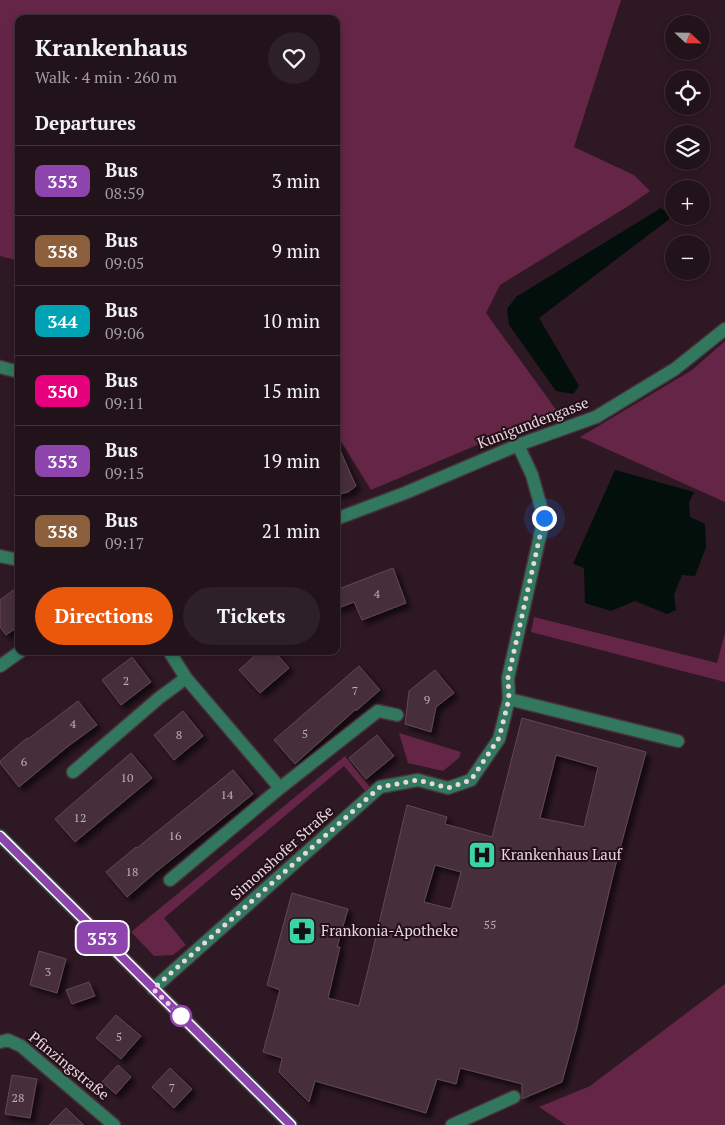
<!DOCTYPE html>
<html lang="en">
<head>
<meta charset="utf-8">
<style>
	body { margin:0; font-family:"PT Serif",serif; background:#2e2027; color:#f1f3f6; height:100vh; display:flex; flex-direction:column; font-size:19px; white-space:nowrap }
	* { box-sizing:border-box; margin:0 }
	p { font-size:16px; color:#a29ea2 }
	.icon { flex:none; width:28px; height:28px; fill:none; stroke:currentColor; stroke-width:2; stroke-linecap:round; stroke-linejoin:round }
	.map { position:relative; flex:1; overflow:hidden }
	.side { position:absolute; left:15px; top:15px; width:325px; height:640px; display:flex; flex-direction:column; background:#22121a; border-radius:10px; box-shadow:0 2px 8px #0003,0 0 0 1px #3f3239 }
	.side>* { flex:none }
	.badge { padding:0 10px; border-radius:8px; font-size:18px; line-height:32px }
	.needle { width:32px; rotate:112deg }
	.fabs { position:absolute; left:665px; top:15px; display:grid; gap:10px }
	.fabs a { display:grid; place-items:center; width:45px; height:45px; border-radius:50%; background:#22121a; box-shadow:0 2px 8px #0003,0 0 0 1px #3f3239; font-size:25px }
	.you { position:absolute; width:25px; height:25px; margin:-12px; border:4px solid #fff; border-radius:50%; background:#1a73e8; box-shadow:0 0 0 8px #1a73e833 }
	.map>.badge { position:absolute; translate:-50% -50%; box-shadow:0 0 0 2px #fff }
	h2 { padding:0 20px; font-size:19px; line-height:45px }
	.round { display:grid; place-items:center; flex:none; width:52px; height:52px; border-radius:26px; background:#2e2027 }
	.overview { display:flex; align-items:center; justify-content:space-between; height:85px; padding:0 20px }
	h1 { font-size:24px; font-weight:800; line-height:38px }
	.cta { display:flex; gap:10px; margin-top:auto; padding:10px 20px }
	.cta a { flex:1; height:58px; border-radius:30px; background:#ea580c; color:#fff; font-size:20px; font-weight:800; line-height:58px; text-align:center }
	.cta a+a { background:#2e2027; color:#f1f3f6 }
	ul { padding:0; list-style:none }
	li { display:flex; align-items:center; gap:15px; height:70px; padding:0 20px; border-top:1px solid #3f3239 }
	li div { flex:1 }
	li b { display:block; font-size:19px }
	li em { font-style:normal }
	li .badge { min-width:55px; font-weight:700; text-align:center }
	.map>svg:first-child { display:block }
	.green { fill:#652547 }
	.water { fill:#030f0a }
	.building { fill:#462f3a; stroke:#614853; fill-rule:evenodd; filter:url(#shadow) }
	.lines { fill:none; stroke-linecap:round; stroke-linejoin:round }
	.minor-casing { stroke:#48333d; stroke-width:15 }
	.minor { stroke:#31785f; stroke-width:12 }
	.line-casing { stroke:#fff; stroke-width:11 }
	.line { stroke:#8e44ad; stroke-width:8 }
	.walk { stroke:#e7d8de; stroke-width:5; stroke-dasharray:0 9 }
	.stop-dot { fill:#fff; stroke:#8e44ad; stroke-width:2.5 }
	.labels { text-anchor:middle; stroke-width:4; stroke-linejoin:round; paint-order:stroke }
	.number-label { font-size:12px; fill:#bfaeb5 }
	.street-label { font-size:15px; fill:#e7d8de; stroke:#240f19 }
	.poi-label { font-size:15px; fill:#e7d8de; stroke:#240f19; text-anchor:start }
</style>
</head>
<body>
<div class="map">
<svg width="725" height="1125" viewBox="0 0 725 1125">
	<defs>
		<filter id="shadow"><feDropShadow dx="4.5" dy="4.5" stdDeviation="2.5" flood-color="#0009"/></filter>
	</defs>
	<rect width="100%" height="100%" fill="#2e1823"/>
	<path class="green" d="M0,0H621L574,147L634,175L650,191L630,205L500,285L486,313L557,411L371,490L336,433V19H19V261L0,256Z
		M725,341V502L580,437L692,370Z
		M534,617L717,663L725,633V682L531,632Z
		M399,733L461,752L459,758L443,771L408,763Z
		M345,756L370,787L366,792L344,766L164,918L186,945L173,955L154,956L131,932Z
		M725,984V1125H566L539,1107L590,1086Z"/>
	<path class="water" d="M661,208L672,217L539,318L579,386L573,394L556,391L509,325L507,309L516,297Z
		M615,470L694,492L689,503L690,517L705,524L706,547L695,576L682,575L674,595L676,610L667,614L635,601L611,611L585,603L584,568L573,564Z"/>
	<path class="building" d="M336,441L356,486L348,492L336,495Z
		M393,568L406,603L362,620L354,602L336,609V590Z
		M19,586V626L6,635L0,627V600Z
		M260,651H274L289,668L260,693L239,670Z
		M132,657L151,682L121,705L102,680Z
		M359,666L380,690L357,710H355L295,764L274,740Z
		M435,670L454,693L436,707L431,732L405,724L409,691Z
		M78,701L97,725L67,747L19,787L0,763V761L27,738L28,739Z
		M183,711L203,736L174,760L154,735Z
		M522,718L646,752L614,871L576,1031L562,1082L522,1099V1084L460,1068L456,1084L437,1079L426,1113L315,1081L309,1102L279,1072L282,1058L263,1052L280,990L267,985L292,893L348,909L337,947H340L328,998L359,1006L368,970L407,805L447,817L445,824L492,837ZM556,755L598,767L584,827L540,818ZM435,865L461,872L451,909L424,902Z
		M377,735L394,756L366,779L349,758Z
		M131,753L152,778L75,842L55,819Z
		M233,770L253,794L157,871L127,897L106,872L136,847L137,848Z
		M39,951L66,959L57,993L30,985Z
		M89,982L95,996L72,1004L66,990Z
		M116,1015L141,1036L121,1059L96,1038Z
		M118,1065L131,1077L116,1094L102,1082Z
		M170,1068L192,1089L174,1108L152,1087Z
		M12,1075L37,1079L30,1118L5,1114Z
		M66,1108L84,1125H49Z"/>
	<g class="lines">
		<g class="minor-casing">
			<path id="minor" d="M0,367L19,372
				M336,519L405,493L518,445L596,417L675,369L725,329
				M0,556L19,560
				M169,651L186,678L280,788L170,880
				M0,666L21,651
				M509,699L678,741
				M73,772L159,698L186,678
				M280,788L378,711L397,715
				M0,836L291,1125
				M153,989L380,787L418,780L448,788L471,780L499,739L509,699L508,678L544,518L532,475L518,445
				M0,1042L8,1040L21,1046L114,1125
				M452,1125L514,1097"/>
		</g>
		<use href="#minor" class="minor"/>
	</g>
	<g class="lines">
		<g class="line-casing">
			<path id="line" d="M0,836L291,1125"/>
		</g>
		<use href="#line" class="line"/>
		<path class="walk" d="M181,1016L153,989L380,787L418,780L448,788L471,780L499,738L509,699L508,678L544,518"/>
	</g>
	<defs>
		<g id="hospital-square" transform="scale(1.4375)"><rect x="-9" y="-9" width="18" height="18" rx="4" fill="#3ad4a5" stroke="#240f19"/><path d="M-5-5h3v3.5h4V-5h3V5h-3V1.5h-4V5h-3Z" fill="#111"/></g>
		<g id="pharmacy-square" transform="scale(1.4375)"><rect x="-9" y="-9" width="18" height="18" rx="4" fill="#3ad4a5" stroke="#240f19"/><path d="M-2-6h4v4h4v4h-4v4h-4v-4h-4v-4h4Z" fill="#111"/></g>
	</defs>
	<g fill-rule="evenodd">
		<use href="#hospital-square" x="482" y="855"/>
		<use href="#pharmacy-square" x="302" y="931"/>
	</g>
	<circle class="stop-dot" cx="181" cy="1016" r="10"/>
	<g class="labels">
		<g class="number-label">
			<text x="377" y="598">4</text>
			<text x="126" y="685">2</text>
			<text x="355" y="695">7</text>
			<text x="427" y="704">9</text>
			<text x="73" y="728">4</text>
			<text x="305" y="738">5</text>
			<text x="179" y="739">8</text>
			<text x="24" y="766">6</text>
			<text x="127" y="782">10</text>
			<text x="227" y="799">14</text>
			<text x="80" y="822">12</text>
			<text x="175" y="840">16</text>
			<text x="132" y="876">18</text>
			<text x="490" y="929">55</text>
			<text x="48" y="976">3</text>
			<text x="119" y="1041">5</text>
			<text x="172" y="1092">7</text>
			<text x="18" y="1102">28</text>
		</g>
		<g class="street-label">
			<text transform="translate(533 423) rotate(-21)" y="5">Kunigundengasse</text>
			<text transform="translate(282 853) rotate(-42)" y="5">Simonshofer Straße</text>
			<text transform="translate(69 1066) rotate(39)" y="5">Pfinzingstraße</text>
		</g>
		<g class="poi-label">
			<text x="501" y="860">Krankenhaus Lauf</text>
			<text x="321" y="936">Frankonia-Apotheke</text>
		</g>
	</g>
</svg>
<div class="fabs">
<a><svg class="needle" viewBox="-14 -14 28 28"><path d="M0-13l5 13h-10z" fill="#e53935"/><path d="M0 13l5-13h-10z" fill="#a29ea2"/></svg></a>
<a><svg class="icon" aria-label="locate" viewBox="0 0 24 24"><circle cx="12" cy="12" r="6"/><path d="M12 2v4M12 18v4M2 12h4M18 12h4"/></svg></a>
<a><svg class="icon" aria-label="layers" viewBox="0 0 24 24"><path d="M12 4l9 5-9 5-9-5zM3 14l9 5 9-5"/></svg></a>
<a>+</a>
<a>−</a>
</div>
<div class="you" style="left:544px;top:518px"></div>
<b class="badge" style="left:102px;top:938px;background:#8e44ad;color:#fff">353</b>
<section class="side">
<div class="overview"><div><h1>Krankenhaus</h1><p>Walk · 4 min · 260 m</p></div><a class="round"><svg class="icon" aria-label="heart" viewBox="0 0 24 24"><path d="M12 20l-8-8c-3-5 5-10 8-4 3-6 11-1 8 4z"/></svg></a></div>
<h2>Departures</h2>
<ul>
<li><span class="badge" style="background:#8e44ad;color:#fff">353</span><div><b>Bus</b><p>08:59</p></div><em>3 min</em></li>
<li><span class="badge" style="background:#8b5e3c;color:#fff">358</span><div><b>Bus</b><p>09:05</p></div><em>9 min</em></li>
<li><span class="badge" style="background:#00a3b4;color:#fff">344</span><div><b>Bus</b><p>09:06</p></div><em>10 min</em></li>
<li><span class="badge" style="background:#e6007e;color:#fff">350</span><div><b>Bus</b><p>09:11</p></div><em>15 min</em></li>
<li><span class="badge" style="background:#8e44ad;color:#fff">353</span><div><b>Bus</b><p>09:15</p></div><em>19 min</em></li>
<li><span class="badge" style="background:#8b5e3c;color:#fff">358</span><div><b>Bus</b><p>09:17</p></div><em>21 min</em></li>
</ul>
<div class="cta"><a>Directions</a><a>Tickets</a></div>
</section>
</div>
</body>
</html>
